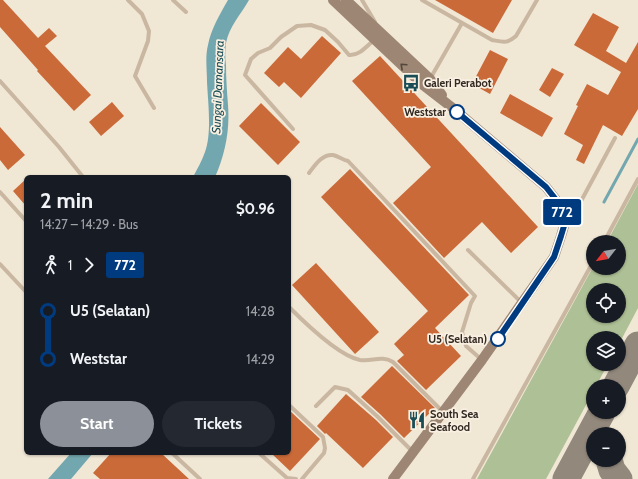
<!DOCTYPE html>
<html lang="en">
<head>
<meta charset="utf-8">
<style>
	body { margin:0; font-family:Cabin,sans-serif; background:#242831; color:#f1f3f6; height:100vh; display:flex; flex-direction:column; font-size:15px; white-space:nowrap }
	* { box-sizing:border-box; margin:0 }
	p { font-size:13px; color:#9ea1a6 }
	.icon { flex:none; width:22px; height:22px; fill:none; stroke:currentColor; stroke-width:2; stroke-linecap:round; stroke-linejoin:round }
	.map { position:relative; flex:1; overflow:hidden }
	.details { position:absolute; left:24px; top:175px; width:267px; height:280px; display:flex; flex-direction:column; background:#171b24; border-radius:6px; box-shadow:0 1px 3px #0004 }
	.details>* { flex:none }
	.badge { padding:0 8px; border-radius:3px; font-size:14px; line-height:26px }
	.needle { width:26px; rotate:239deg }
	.tools { position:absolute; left:586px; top:235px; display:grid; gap:8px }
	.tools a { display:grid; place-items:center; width:40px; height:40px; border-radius:50%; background:#171b24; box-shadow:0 1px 3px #0004; font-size:20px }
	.map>.badge { position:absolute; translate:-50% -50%; box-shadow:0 0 0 2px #fff }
	.legs { display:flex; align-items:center; gap:6px; height:44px; padding:0 16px; font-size:13px }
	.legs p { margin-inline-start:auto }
	.headline { display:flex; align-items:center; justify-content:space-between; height:68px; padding:0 16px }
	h1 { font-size:22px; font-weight:700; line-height:30px }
	.primary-button { display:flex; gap:8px; margin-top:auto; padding:8px 16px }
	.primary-button a { flex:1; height:46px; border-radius:24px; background:#8c9099; color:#fff; font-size:16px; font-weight:700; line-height:46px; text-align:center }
	.primary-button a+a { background:#242831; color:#f1f3f6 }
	ul { padding:0 16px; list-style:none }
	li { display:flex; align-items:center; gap:14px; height:48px; font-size:15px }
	li i { display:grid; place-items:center; width:6px; height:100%; margin:0 5px; background:currentColor }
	li i::after { content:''; width:10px; height:10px; margin:-5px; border:3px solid; border-radius:50%; background:#171b24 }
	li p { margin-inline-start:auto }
	li:first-child i { background:linear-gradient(#0000 50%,currentColor 0) }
	li:last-child i { background:linear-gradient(currentColor 50%,#0000 0) }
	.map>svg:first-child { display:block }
	.green { fill:#aec095; fill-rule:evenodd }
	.water { fill:#73a7af }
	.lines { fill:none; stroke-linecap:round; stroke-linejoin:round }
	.stream { stroke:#73a7af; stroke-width:3 }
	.taxiway { stroke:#92887c; stroke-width:27 }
	.building { fill:#cb6a39 }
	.lane { stroke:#c9b7a1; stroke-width:4 }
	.secondary { stroke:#9d8673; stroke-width:10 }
	.oneway { stroke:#53463c }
	.line-1-casing { stroke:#fff; stroke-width:9 }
	.line-1 { stroke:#003b80; stroke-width:6 }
	.stop-1-dot { fill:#fff; stroke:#003b80; stroke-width:2 }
	.labels { text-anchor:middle; stroke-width:3.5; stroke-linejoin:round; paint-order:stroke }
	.poi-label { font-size:11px; font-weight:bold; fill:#332a24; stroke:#f9f0e1; text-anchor:start }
	.stop-label { font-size:11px; font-weight:bold; fill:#332a24; stroke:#f9f0e1; text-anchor:end }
	.water-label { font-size:12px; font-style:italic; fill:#194c55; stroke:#f9f0e1 }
</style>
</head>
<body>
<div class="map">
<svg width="638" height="479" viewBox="0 0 638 479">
	<rect width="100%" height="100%" fill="#f1e7d5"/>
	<path class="green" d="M638,184V308L619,344V338H593V364H608L596,386H593V392L546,479H477L593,267V268H619V242H607ZM593,290H619V316H593Z"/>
	<path class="water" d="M228,0H249C241,14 229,27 226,43C225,51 225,58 226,65C226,79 227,92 228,105C230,130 225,155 215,177H193C197,169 202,161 205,152C212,133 208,102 207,82C207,69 205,57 208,45C211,29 220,14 228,0Z
		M71,453H93L71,479H48Z"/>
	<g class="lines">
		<path class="stream" d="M604,202L638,139"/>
		<path class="taxiway" d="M616,386L638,345
			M609,460L612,470L619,479
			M566,479L602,412"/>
	</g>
	<path class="building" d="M0,0H3L38,38L49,28L57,36L45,46L91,95L74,111L37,71L38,70L0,27Z
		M435,0H512L493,33Z
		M593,13L619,27L606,51L626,63L638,42V109L622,136L603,125L584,164L576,160L583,145L564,134L578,106L576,105L587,84L608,95L621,72L574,45Z
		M322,36L341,53L301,98L284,82L279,87L264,73L288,47L301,59Z
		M490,50L508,59L490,94L472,84Z
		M380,56L538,227L511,253L482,222L444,258L393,203L431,167L352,81Z
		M552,68L564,74L550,97L539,90Z
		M510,94L553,118L542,137L500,113Z
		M112,102L124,116L101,136L89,122Z
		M261,103L300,142L278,165L239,126Z
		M0,127L25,155L8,170L0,160Z
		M350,169L469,295L435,328L461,356L426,390L397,361L404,355L394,344L428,311L321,197Z
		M26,179V206L13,191Z
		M316,263L379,332L355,354L292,285Z
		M392,366L435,408L404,438L380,414L361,397Z
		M346,394L376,420L393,437L363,468L326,433L325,434L317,426Z
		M289,410L320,439L290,471L271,453H289Z
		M111,453H161L189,479H100L93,473Z"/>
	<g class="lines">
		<path class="lane" d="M128,0L142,14L149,31L148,41L135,76L154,108
			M173,0L186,12
			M362,0L375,22
			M422,0L492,40C503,42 507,44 516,36L537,0
			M430,79L462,23
			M0,81L59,147L83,177
			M293,129L245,75L251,59L258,53L270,48L281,37L297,26L311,25L325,30L338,42L349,55C359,56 367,46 374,40
			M309,173C315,165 322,154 333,155C338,156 343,160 348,161L475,296L471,303L462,332L466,346L482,360
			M0,192L26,221
			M563,213L573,208L580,203L615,138
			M604,242L638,179
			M468,250L522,303
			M0,264L26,292
			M289,307C304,322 339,356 360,360C372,362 381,355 393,362L443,412
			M289,405L323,437L325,448L324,453L302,479
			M316,406L335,387L348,390L378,417L413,452
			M172,453L200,479
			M259,453L287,478L296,479
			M473,479L593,262"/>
		<path class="secondary" d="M333,0L423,85L454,109L546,187L557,201L562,213L564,226L561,236L554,257L482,360L393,479
			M346,0L430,79L442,95"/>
	</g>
	<defs><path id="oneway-chevron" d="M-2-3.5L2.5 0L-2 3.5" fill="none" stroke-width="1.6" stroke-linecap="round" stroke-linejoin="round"/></defs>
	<use class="oneway" href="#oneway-chevron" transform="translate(403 66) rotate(-137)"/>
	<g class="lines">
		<g class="line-1-casing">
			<path id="line-1" d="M457,112L546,187L557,201L562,213L564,226L561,236L554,257L498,339"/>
		</g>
		<use href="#line-1" class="line-1"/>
	</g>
	<defs>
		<g id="bus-bare" transform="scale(1.38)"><path d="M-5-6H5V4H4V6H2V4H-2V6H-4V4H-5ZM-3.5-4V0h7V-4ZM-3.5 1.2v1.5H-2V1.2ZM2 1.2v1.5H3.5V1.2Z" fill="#194c55" stroke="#f9f0e1" stroke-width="2.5" paint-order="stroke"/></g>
		<g id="restaurant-bare" transform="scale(1.38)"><path d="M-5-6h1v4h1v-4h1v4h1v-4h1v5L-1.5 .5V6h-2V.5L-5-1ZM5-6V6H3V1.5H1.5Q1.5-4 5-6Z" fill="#194c55" stroke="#f9f0e1" stroke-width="2.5" paint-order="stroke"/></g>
	</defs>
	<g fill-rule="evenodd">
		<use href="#bus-bare" x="411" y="83"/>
		<use href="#restaurant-bare" x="417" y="420"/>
	</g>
	<g class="stop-1-dot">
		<circle cx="457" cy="112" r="7"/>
		<circle cx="498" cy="339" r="7"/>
	</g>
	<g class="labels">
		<g class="poi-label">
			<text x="424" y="87">Galeri Perabot</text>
			<text x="430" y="418">South Sea<tspan x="430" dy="13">Seafood</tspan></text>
		</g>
		<g class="stop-label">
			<text x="446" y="116">Weststar</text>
			<text x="487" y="343">U5 (Selatan)</text>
		</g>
		<g class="water-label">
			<text transform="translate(218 87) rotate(-88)" y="4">Sungai Damansara</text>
		</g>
	</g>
</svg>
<div class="tools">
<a><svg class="needle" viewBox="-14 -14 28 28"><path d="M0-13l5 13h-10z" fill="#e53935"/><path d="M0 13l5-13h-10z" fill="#9ea1a6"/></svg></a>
<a><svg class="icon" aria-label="locate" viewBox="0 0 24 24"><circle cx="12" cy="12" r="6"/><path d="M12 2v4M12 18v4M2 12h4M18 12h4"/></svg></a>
<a><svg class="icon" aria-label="layers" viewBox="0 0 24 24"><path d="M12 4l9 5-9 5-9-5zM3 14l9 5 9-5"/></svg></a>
<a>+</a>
<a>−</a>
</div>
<b class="badge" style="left:562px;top:212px;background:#003b80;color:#fff">772</b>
<section class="details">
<div class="headline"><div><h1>2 min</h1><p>14:27 – 14:29 · Bus</p></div><b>$0.96</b></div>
<div class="legs"><svg class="icon" aria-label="walk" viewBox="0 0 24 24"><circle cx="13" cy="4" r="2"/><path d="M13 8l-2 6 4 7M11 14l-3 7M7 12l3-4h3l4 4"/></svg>1<svg class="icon" aria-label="forward" viewBox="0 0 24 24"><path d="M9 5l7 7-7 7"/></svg><b class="badge" style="background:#003b80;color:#fff">772</b></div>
<ul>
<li><i style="color:#003b80"></i><b>U5 (Selatan)</b><p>14:28</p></li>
<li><i style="color:#003b80"></i><b>Weststar</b><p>14:29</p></li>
</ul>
<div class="primary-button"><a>Start</a><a>Tickets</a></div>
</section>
</div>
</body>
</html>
